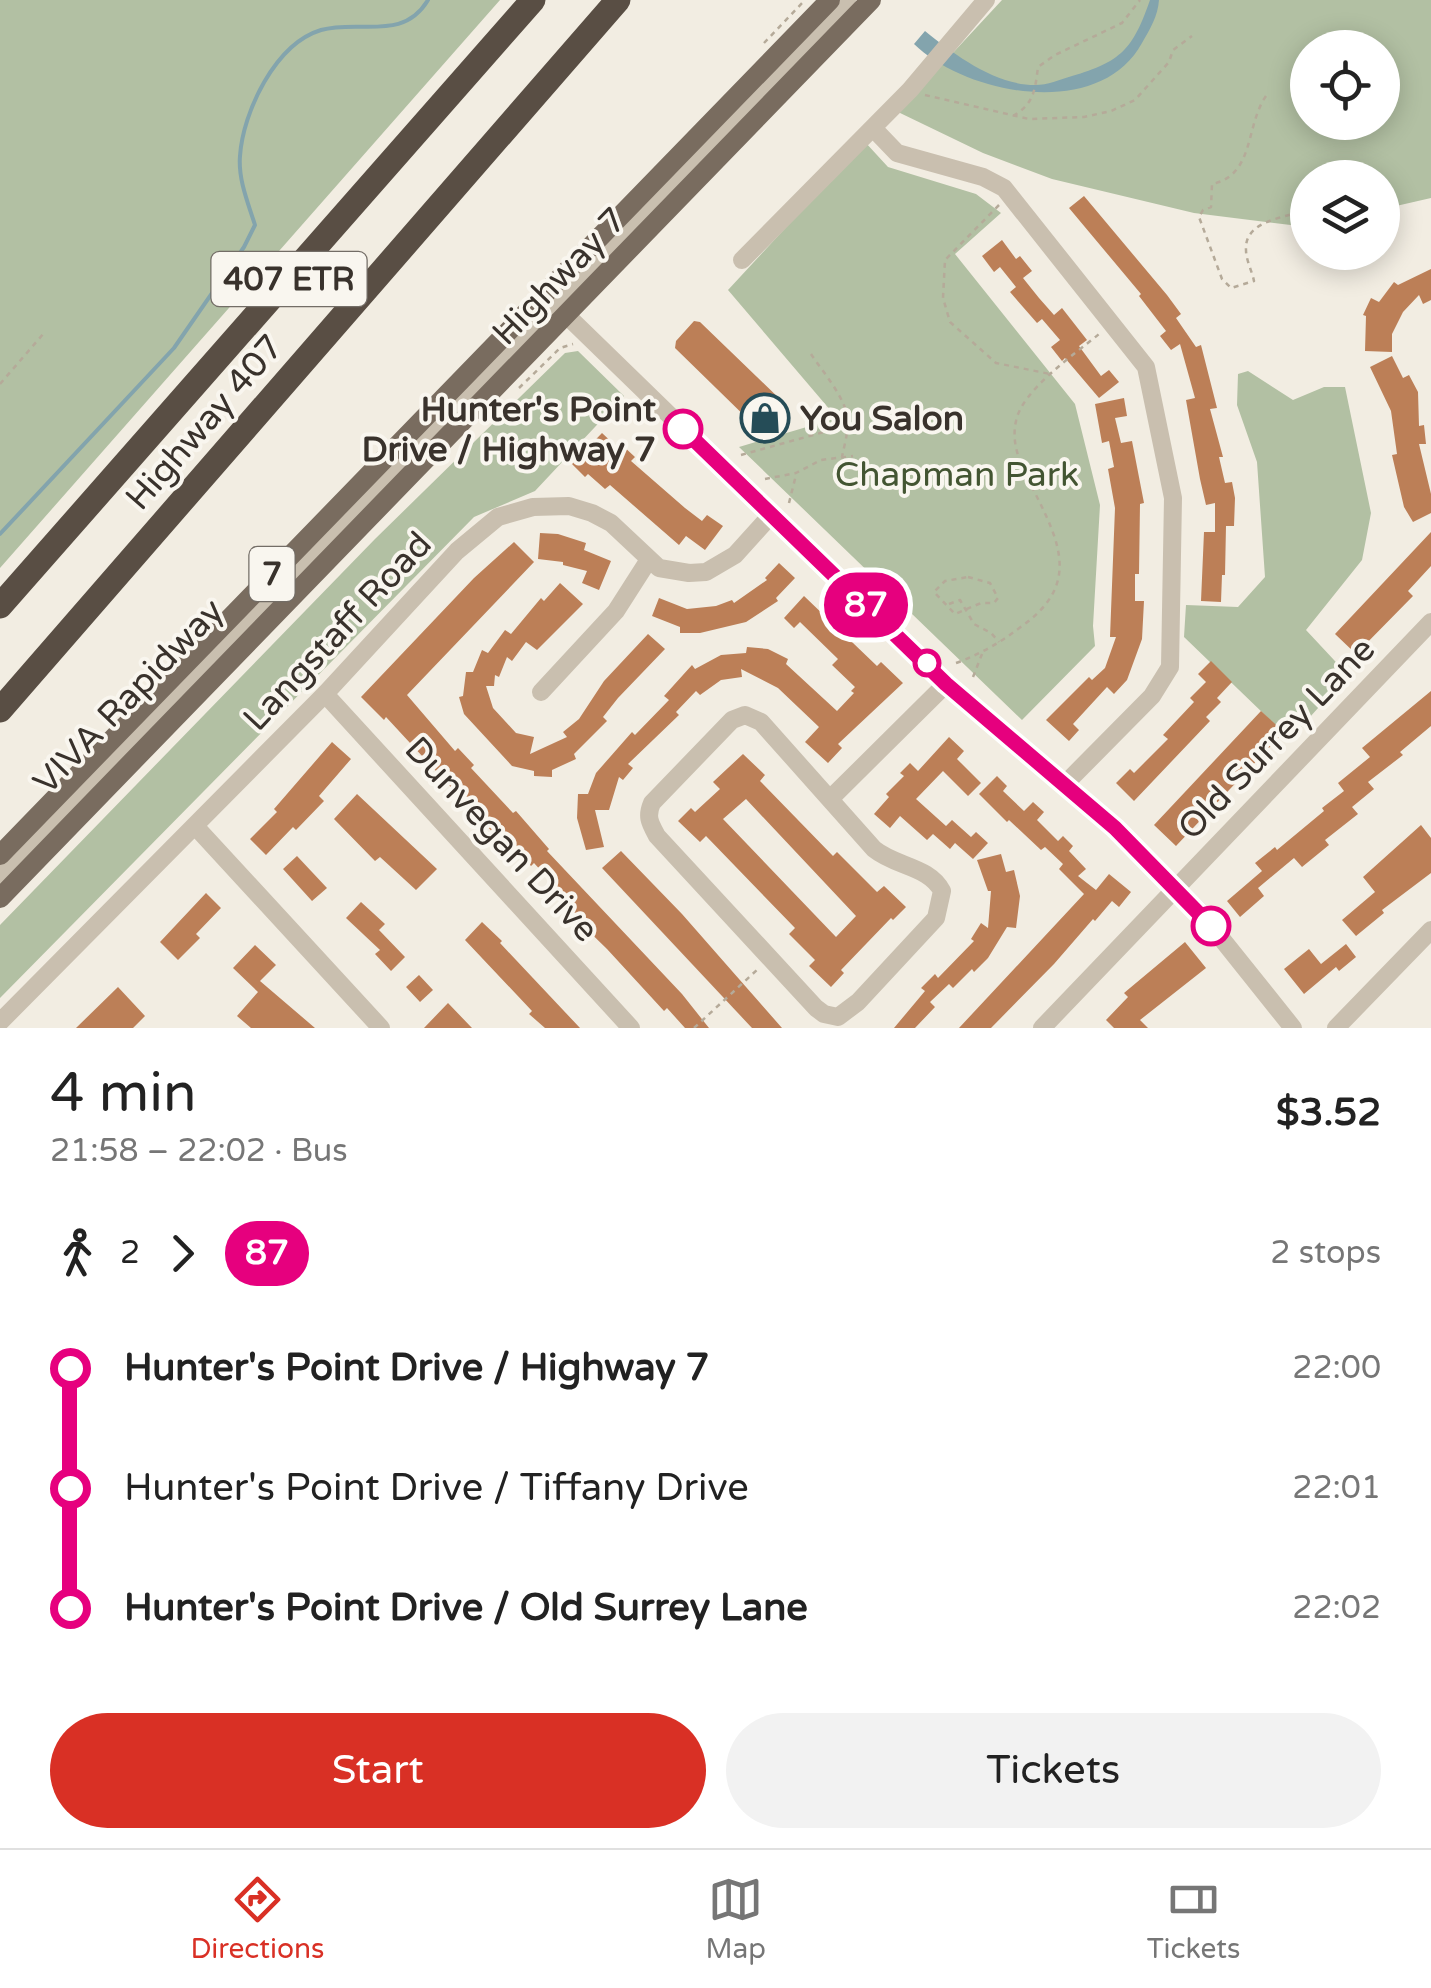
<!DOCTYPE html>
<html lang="en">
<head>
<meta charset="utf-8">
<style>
	body { margin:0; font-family:"Varela Round",sans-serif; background:#f2f2f2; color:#222; height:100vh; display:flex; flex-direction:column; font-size:38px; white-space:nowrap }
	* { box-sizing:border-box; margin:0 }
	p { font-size:32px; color:#767676 }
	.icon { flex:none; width:55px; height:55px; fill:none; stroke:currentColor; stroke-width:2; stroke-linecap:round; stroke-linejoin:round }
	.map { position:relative; height:1028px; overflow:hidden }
	.panel { display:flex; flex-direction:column; background:#fff; flex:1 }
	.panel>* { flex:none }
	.badge { padding:0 20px; border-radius:32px; font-size:35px; line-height:65px }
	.controls { position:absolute; left:1290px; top:30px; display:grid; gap:20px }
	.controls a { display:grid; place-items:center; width:110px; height:110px; border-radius:50%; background:#fff; box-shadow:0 5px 25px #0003; font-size:50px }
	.map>.badge { position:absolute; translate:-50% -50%; box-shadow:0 0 0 5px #fff }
	.legs { display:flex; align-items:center; gap:15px; height:110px; padding:0 50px; font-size:32px }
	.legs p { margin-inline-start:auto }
	.headline { display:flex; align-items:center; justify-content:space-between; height:170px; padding:0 50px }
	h1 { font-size:55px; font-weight:600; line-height:75px }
	.action { display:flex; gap:20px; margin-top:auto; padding:20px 50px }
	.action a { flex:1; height:115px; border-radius:60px; background:#d93025; color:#fff; font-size:40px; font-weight:600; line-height:115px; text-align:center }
	.action a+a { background:#f2f2f2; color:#222 }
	ul { padding:0 50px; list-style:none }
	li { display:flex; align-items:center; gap:35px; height:120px; font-size:38px }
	li i { display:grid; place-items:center; width:15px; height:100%; margin:0 12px; background:currentColor }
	li i::after { content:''; width:25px; height:25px; margin:-12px; border:8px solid; border-radius:50%; background:#fff }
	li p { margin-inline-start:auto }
	li:first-child i { background:linear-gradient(#0000 50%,currentColor 0) }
	li:last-child i { background:linear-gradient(currentColor 50%,#0000 0) }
	.tab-bar { display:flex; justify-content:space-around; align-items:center; height:140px; border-top:2px solid #e0e0e0; background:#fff; font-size:28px; color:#767676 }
	.tab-bar a { display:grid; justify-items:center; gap:5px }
	.tab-bar .on { color:#d93025 }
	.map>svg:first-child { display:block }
	.green { fill:#b2c0a3; fill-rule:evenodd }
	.water { fill:#83a4ad }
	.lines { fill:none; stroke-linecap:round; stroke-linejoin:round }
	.stream { stroke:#83a4ad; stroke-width:4 }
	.building { fill:#bc7f57; fill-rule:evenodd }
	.path { stroke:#b5aa99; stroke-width:2.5; stroke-dasharray:5 5; stroke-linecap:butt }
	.minor { stroke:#c9bfaf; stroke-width:18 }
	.major { stroke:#796c5f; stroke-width:20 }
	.highway { stroke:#594e44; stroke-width:25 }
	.line-1-casing { stroke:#fff; stroke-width:22 }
	.line-1 { stroke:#e6007e; stroke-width:15 }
	.stop-1-dot { fill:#fff; stroke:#e6007e; stroke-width:5 }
	.labels { text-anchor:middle; stroke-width:8; stroke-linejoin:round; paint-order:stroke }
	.shield { fill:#f9f6ef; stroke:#736d66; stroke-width:2.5 }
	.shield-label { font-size:32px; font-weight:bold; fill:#39322c }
	.street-label { font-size:35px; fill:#39322c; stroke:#f9f6ef }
	.stop-label { font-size:35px; font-weight:bold; fill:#39322c; stroke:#f9f6ef; text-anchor:end }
	.poi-label { font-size:35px; font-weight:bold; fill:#39322c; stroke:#f9f6ef; text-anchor:start }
	.park-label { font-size:35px; fill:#435532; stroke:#f9f6ef }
</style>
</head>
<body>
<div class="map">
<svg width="1431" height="1028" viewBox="0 0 1431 1028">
	<rect width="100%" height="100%" fill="#f2ede2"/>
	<path class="green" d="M0,0H500L0,568Z
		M1002,0H1431V198L1383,209L1382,178H1308L1307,227L1194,213L1052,179L983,153L898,112ZM1308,48H1382V122H1308Z
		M865,142L888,167L976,194L1001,213L955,254L1075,404L1100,505L1093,626L1095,646L1022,720L739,447L837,418L728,290Z
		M578,351L624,396L535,491L474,517L0,998V925L375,539L565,353Z
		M1248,371L1293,400L1324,387H1345L1371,513L1362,560L1306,630L1348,675L1290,739L1184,637L1186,605L1238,607L1265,577L1257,462L1237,405L1238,374Z"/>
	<path class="water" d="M1150,0H1159C1158,16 1150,29 1142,43C1100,120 968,96 914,44L925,31C955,55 995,85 1035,85C1048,85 1059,80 1072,76C1121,62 1133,49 1150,0Z"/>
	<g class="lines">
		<path class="stream" d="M0,534L174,348L244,247L255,225C248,203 238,179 240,156C243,112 275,44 321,30C360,19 403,42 428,0"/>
	</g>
	<path class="building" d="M1084,196L1167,295L1181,314L1176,318L1196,347L1201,345L1217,408L1210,409L1223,457H1219L1225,483L1232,482L1235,498L1234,526H1226L1225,575H1222L1221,602L1201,601L1204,532H1215V503L1206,505L1200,479L1186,400L1195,398L1180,344L1171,350L1160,336L1166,331L1139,296L1141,294L1069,208Z
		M1002,240L1016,259L1020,256L1032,271L1023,278L1039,298L1054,315L1062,308L1087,340L1079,346L1101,376L1109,370L1119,382L1099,398L1065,358L1062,361L1051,347L1060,340L1042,319L1037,323L1010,292L1016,287L1000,267L994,272L982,256Z
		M1431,269V300L1423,304L1419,295L1403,312L1392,334V352L1365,351L1366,316L1363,315L1371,298L1379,302L1394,282L1398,285Z
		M694,321L700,322L784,403L785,409L767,428L758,429L675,348L676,341Z
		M1392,356L1403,378L1409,375L1418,392L1419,426L1424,425L1426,444H1419L1431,494V513L1413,522L1404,507L1392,455L1397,454L1391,411L1370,367Z
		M1124,398L1127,416L1115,418L1121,443L1132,441L1144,503L1140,504L1139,574H1135V601H1144L1142,639L1127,680L1114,694L1107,687L1073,724L1079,730L1069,741L1046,720L1089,677L1092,680L1105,668L1116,637H1110L1115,508L1108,469L1114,467L1109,441L1102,443L1095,404Z
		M602,433L618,448L622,445L635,457L631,461L685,508L702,521L707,515L723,526L705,550L686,536L679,545L610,485L605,489L588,474L585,477L572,464Z
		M1431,532V566L1408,591L1413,596L1356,654L1335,634Z
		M540,533L558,534L586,543L584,550L611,561L599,590L582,583L587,571L563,565V562L538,559Z
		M514,542L534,562L407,695L455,751L458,748L474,765L471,768L513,813L516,811L549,849L547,851L682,994L709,1028H685L667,1008L664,1011L607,949L570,913L552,891L556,887L534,863L531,866L513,846L509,850L386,717L384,720L361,697L474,578Z
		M779,563L795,578L776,598L778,601L746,622L700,633H680V627L652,616L659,598L687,609L716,606L732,600L734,603L767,580L765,578Z
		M560,583L583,604L537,650L526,642L512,661L507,657L499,677L495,675L494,686H486L493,708L516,733L534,737L530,754L567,737L563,732L579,719L604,681L648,634L665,649L618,698L603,717L607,721L574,754L576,759L552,770V777L534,776V771L512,766L464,714L459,697L463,696L466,672H473L482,650L488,653L505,630L511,634L541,598L544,601Z
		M804,596L877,666L881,662L903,683L838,744L842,748L828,763L805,742L819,727L778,688L741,669L742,677L721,680L700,695L696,691L676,712L679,715L628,764L633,768L623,780L619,777L609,810H595L604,847L586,850L577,818L578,794H588L596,773L632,732L635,735L669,700L664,696L692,665L695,669L721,655L746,653L747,647L768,649L788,659L786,664L837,711L854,693L851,691L855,687L832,665L838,659L800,622L794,628L784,618Z
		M1211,661L1232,682L1217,698L1221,702L1206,717L1210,721L1134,801L1116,783L1130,769L1134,773L1168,739L1163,735L1194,702L1190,698L1206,682L1198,674Z
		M1431,691V726L1400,752L1403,755L1368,782L1374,789L1352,807L1358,814L1325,840L1329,845L1302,867L1294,858L1258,888L1264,896L1240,917L1227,901L1262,871L1255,863L1275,847L1277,850L1324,811L1322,808L1344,791L1338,783L1370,757L1362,748Z
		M1261,711L1284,732L1176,846L1154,825Z
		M949,737L964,751L957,759L981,783L968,796L943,771L916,799L946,826L952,820L971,837L976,832L988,843L973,859L955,843L950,849L933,834L927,840L900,816L890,828L874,814L889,797L886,794L904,776L900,773L910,763L918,771Z
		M332,742L351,759L319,796L324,801L296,830L293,827L266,855L250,839L277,812L274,809Z
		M743,754L765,775L760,781L833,856L837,852L877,892L884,886L906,907L893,920L891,918L841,970L844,973L831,987L809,966L815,960L789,934L795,928L706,836L700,842L678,821L691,808L695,812L720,789L713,782ZM746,799L856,916L836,937L723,819Z
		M997,776L1007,786L1003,791L1024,811L1033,802L1044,812L1037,820L1058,841L1063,836L1073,846L1069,851L1086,869L1078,876L1096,890L1109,874L1131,892L1119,907L1112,901L1095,921L1093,919L1054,964L991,1028H959L1084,894L1059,869L1063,864L1045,847L1041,850L1009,820L1007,822L979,794Z
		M357,794L437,869L416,890L380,857L375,861L334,819Z
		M1421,825L1431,838V873L1382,910L1384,913L1356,936L1342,920L1375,892L1363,877Z
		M621,851L682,914L782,1028H752L602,868Z
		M1001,854L1006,872L1014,870L1020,896L1016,928L1007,927L988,958L974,972L972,969L953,988L949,984L930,1002L935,1007L915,1028H894L925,991L921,988L935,974L938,978L974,941L971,939L981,923L988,928L991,891H988L977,860Z
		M297,856L327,888L312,901L283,869Z
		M206,893L221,908L196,934L200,938L178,960L160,942Z
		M361,902L385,924L379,930L405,957L391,971L375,954L380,950L346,918Z
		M482,922L502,941L500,943L580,1028H545L529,1014L532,1011L465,940Z
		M1185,942L1206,968L1140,1020L1148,1028H1114L1106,1020L1128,997L1124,993Z
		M1346,944L1356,957L1339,971L1336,967L1304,994L1284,969L1309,949L1321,964Z
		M255,945L276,965L260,981L315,1028H251L237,1016L258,992L233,968Z
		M419,975L433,990L420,1002L406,987Z
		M118,987L145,1016L133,1028H76Z
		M448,1003L472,1028H424Z"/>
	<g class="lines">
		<path class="path" d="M764,43L805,0
			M925,95L1029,119L1084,117L1111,111L1135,100L1169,62L1173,50L1192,36
			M1266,96C1245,126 1255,175 1212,184L1211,207L1203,210L1199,217L1222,279L1231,288L1254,281C1252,271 1246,260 1246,250C1244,220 1287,217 1308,210
			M1013,116C1034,104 1035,90 1038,67L1055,55L1122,23L1140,0
			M999,205L945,260L943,298L950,322L996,363L1050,374
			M811,354C824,374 849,401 848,425C847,436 844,447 842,457
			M0,384L44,333
			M519,388L560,348L573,344
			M741,455L831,430L846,415
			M765,479L796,473L821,460L853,456
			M789,503L796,475
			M968,577L990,583L998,598L994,603H981L955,614L934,592L945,581Z
			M949,604L960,600L974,624L991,633L999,642
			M956,663C981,654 1001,642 1022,626C1078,586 1062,546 1035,493C1024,470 1010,448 1016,421C1022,390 1075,354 1099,334
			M973,677L982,654
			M694,1028L758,969"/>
		<path class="minor" d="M873,128L897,153L983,177L1004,188L1146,367L1173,498L1170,667L1152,696L1065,784
			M742,260L910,90L986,0
			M556,305L946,684L1115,828L1201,913L1293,1028
			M541,692L616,611L648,561
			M325,694L631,1028
			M745,715L761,722L874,849C896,867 929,866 942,891L936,918L858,1002L838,1017L824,1014L816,1008L657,836C650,823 646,817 652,803L732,720Z
			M831,798L946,684
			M195,826L381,1028
			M0,877L847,0
			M0,1022L325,694L457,551L498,517L533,507L569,506L592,513L611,523L659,568L689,573L706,572L735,555L772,514
			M1042,1028L1431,622
			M1336,1028L1431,930"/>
		<path class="major" d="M0,855L830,0
			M0,898L871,0"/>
		<path class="highway" d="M0,606L533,0
			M0,710L618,0"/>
	</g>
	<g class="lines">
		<g class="line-1-casing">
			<path id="line-1" d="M683,429L946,684L1115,828L1211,926"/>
		</g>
		<use href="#line-1" class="line-1"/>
	</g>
	<defs>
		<g id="shop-ring" transform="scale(2.5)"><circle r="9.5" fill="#f9f6ef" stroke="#254c57" stroke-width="1.5"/><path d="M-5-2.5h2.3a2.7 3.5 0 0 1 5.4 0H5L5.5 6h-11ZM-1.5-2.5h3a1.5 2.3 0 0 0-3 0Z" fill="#254c57"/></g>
	</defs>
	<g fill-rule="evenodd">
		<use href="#shop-ring" x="765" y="418"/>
	</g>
	<g class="stop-1-dot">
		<circle cx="683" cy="429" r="18"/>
		<circle cx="927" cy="663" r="12"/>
		<circle cx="1211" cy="926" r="18"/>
	</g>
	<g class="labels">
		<g class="shield">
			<rect x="211.5" y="252" width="155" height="54" rx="8"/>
			<rect x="249.5" y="547" width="45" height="54" rx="8"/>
		</g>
		<g class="shield-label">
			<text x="289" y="290">407 ETR</text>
			<text x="272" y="585">7</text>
		</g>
		<g class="street-label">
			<text transform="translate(559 276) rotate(-46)" y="12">Highway 7</text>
			<text transform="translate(204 422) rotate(-49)" y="12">Highway 407</text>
			<text transform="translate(337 631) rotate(-47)" y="12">Langstaff Road</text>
			<text transform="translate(128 696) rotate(-46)" y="12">VIVA Rapidway</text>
			<text transform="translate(1276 738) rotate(-46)" y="12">Old Surrey Lane</text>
			<text transform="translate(502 839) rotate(47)" y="12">Dunvegan Drive</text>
		</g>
		<g class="stop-label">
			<text x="656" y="421">Hunter's Point<tspan x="656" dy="40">Drive / Highway 7</tspan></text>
		</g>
		<g class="poi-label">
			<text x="800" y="430">You Salon</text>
		</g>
		<g class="park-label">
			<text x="957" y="486">Chapman Park</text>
		</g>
	</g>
</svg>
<div class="controls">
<a><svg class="icon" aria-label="locate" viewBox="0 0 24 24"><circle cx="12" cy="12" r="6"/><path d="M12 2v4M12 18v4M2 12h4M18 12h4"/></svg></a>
<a><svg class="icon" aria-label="layers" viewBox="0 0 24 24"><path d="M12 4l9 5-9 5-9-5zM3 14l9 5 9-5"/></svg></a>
</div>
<b class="badge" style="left:866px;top:605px;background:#e6007e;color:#fff">87</b>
</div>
<section class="panel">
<div class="headline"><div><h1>4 min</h1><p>21:58 – 22:02 · Bus</p></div><b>$3.52</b></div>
<div class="legs"><svg class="icon" aria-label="walk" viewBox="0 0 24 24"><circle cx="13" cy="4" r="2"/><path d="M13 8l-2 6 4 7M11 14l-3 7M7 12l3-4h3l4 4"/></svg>2<svg class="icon" aria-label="forward" viewBox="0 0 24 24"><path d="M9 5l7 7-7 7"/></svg><b class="badge" style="background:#e6007e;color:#fff">87</b><p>2 stops</p></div>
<ul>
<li><i style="color:#e6007e"></i><b>Hunter's Point Drive / Highway 7</b><p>22:00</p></li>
<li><i style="color:#e6007e"></i><span>Hunter's Point Drive / Tiffany Drive</span><p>22:01</p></li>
<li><i style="color:#e6007e"></i><b>Hunter's Point Drive / Old Surrey Lane</b><p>22:02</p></li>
</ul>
<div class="action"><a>Start</a><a>Tickets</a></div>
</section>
<nav class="tab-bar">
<a class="on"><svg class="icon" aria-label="directions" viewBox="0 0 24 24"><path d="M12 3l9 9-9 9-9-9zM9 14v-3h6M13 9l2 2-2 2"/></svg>Directions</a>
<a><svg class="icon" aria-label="map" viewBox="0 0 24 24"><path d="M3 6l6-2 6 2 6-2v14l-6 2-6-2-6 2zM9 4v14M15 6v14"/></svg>Map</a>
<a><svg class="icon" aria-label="tickets" viewBox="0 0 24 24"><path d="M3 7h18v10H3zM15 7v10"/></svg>Tickets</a>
</nav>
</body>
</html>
